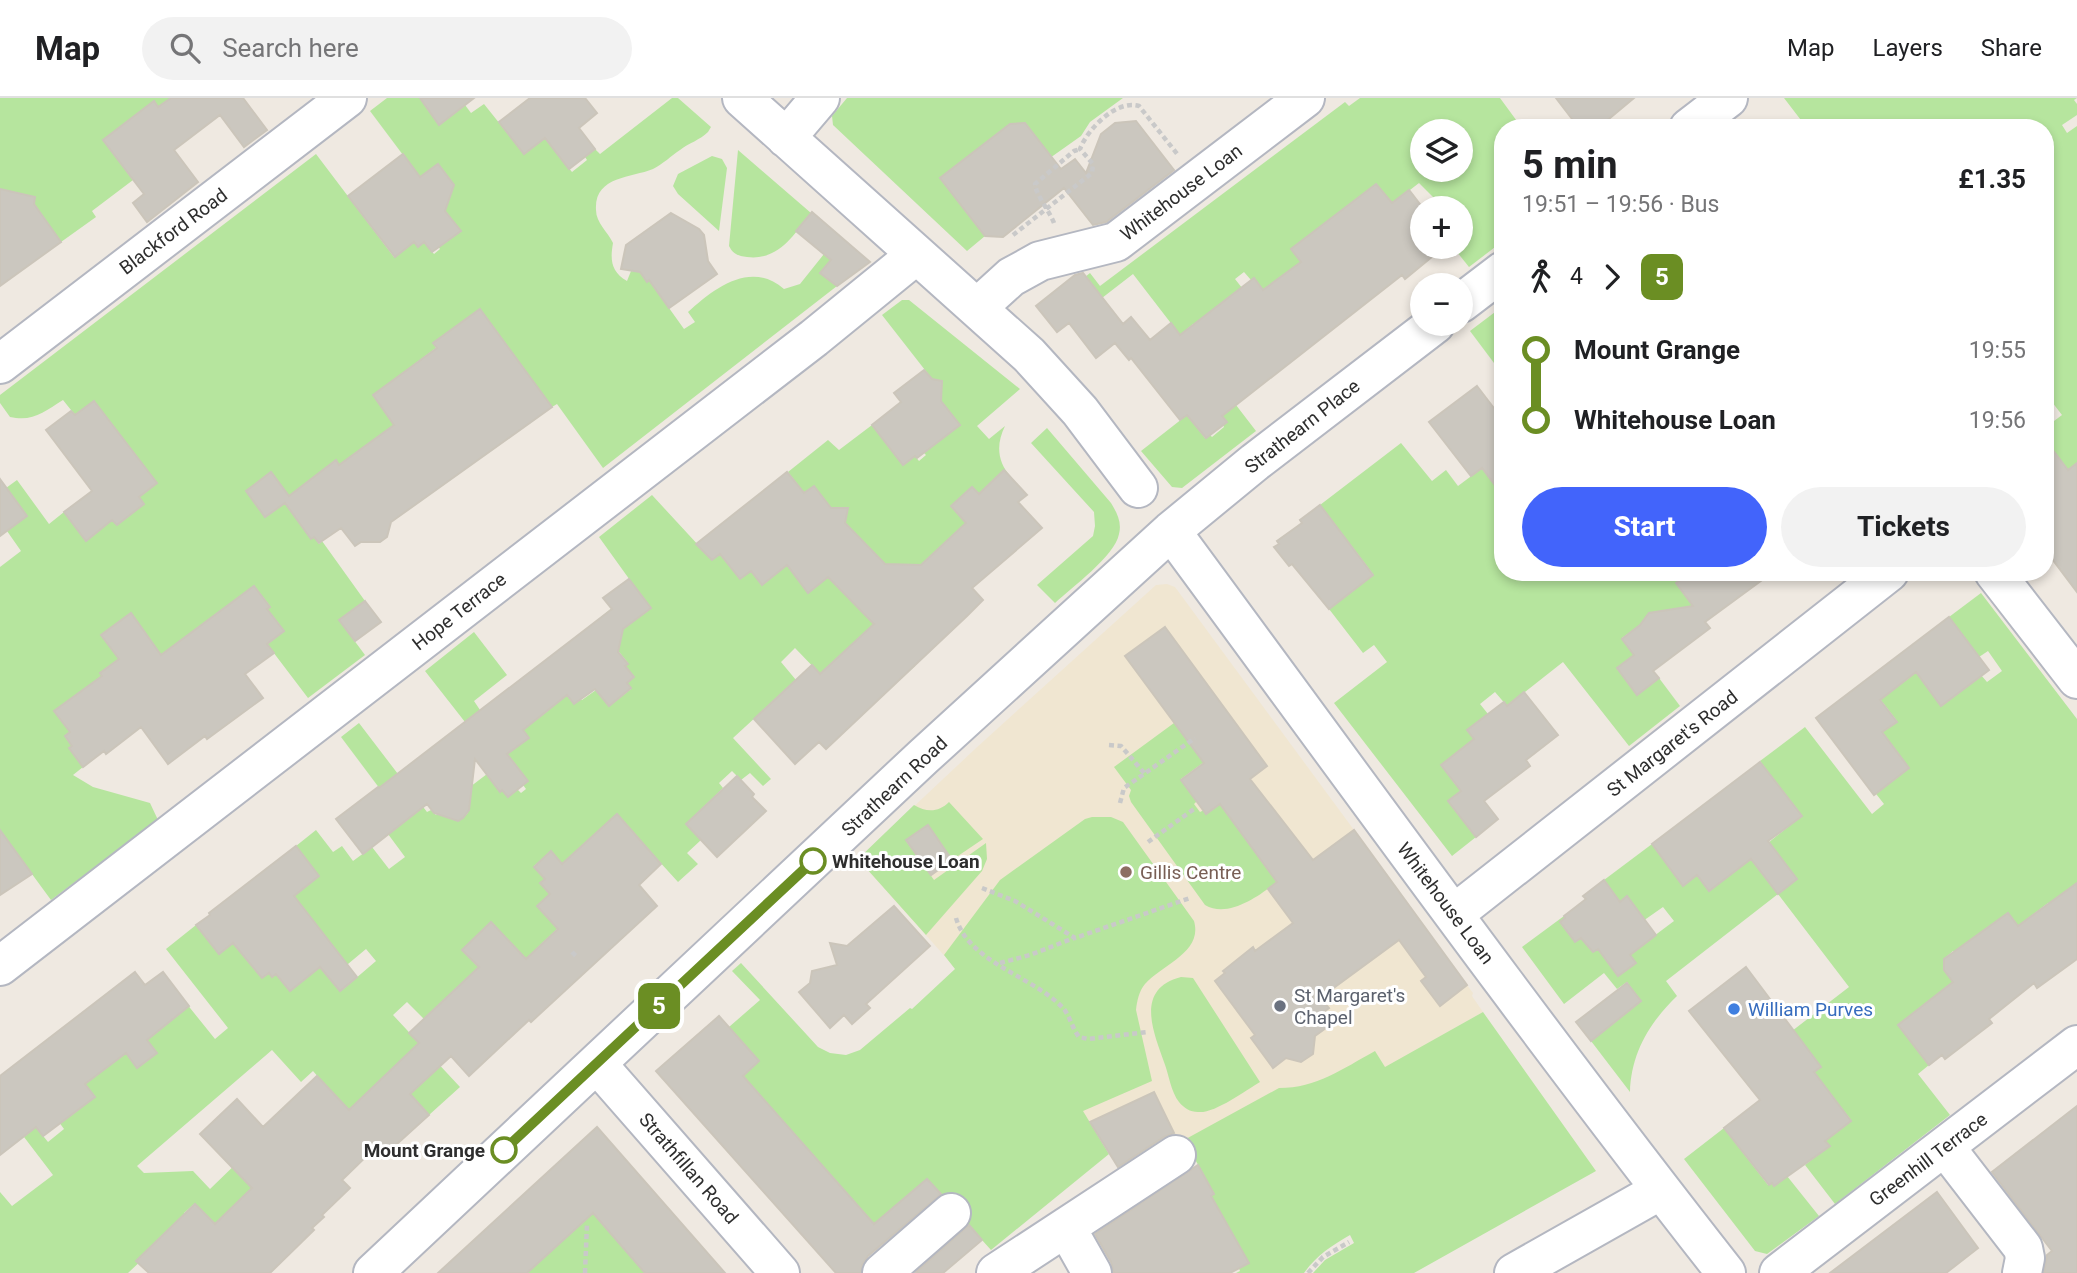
<!DOCTYPE html>
<html lang="en">
<head>
<meta charset="utf-8">
<style>
	body { margin:0; font-family:Roboto,sans-serif; background:#f2f2f2; color:#202124; height:100vh; display:flex; flex-direction:column; font-size:26px; white-space:nowrap }
	* { box-sizing:border-box; margin:0 }
	p { font-size:23px; color:#757577 }
	.icon { flex:none; width:38px; height:38px; fill:none; stroke:currentColor; stroke-width:2; stroke-linecap:round; stroke-linejoin:round }
	.map { position:relative; flex:1; overflow:hidden }
	.panel { position:absolute; left:1494px; top:21px; width:560px; height:462px; display:flex; flex-direction:column; background:#fff; border-radius:28px; box-shadow:0 4px 10px #0003 }
	.panel>* { flex:none }
	.badge { padding:0 14px; border-radius:10px; font-size:24px; line-height:46px }
	.tools { position:absolute; left:1410px; top:21px; display:grid; gap:14px }
	.tools a { display:grid; place-items:center; width:63px; height:63px; border-radius:50%; background:#fff; box-shadow:0 4px 10px #0003; font-size:35px }
	.map>.badge { position:absolute; translate:-50% -50%; box-shadow:0 0 0 4px #fff }
	.legs { display:flex; align-items:center; gap:10px; height:77px; padding:0 28px; font-size:23px }
	.legs p { margin-inline-start:auto }
	.overview { display:flex; align-items:center; justify-content:space-between; height:119px; padding:0 28px }
	h1 { font-size:38px; font-weight:700; line-height:52px }
	.primary-button { display:flex; gap:14px; margin-top:auto; padding:14px 28px }
	.primary-button a { flex:1; height:80px; border-radius:42px; background:#4264fb; color:#fff; font-size:28px; font-weight:700; line-height:80px; text-align:center }
	.primary-button a+a { background:#f2f2f2; color:#202124 }
	ul { padding:0 28px; list-style:none }
	li { display:flex; align-items:center; gap:24px; height:70px; font-size:26px }
	li i { display:grid; place-items:center; width:10px; height:100%; margin:0 9px; background:currentColor }
	li i::after { content:''; width:18px; height:18px; margin:-9px; border:5px solid; border-radius:50%; background:#fff }
	li p { margin-inline-start:auto }
	li:first-child i { background:linear-gradient(#0000 50%,currentColor 0) }
	li:last-child i { background:linear-gradient(currentColor 50%,#0000 0) }
	header { display:flex; align-items:center; gap:42px; box-sizing:border-box; height:98px; padding:0 35px; background:#fff; border-bottom:2px solid #e0e0e0 }
	header strong { font-size:33px }
	nav { display:flex; gap:38px; margin-inline-start:auto; font-size:24px }
	.search { width:490px; height:63px; background:#f2f2f2; display:flex; align-items:center; gap:18px; box-sizing:border-box; padding:0 24px; border-radius:38px; color:#757577; font-size:26px }
	.map>svg:first-child { display:block }
	.education { fill:#f0e6d1 }
	.green { fill:#b6e59e; fill-rule:evenodd }
	.building { fill:#cbc7bf; stroke:#cbc5ba; stroke-width:2 }
	.lines { fill:none; stroke-linecap:round; stroke-linejoin:round }
	.minor-casing { stroke:#b4b7c1; stroke-width:42 }
	.path { stroke:#c9c9c9; stroke-width:4.5; stroke-dasharray:5 3.5; stroke-linecap:butt }
	.minor { stroke:#fff; stroke-width:38 }
	.line-1-casing { stroke:#fff; stroke-width:16 }
	.line-1 { stroke:#6b8e23; stroke-width:10 }
	.stop-1-dot { fill:#fff; stroke:#6b8e23; stroke-width:3.5 }
	.education-dot { fill:#8d6e63; stroke:#fff; stroke-width:2.5 }
	.worship-dot { fill:#6b7280; stroke:#fff; stroke-width:2.5 }
	.shop-dot { fill:#3f7fe0; stroke:#fff; stroke-width:2.5 }
	.labels { text-anchor:middle; stroke-width:6; stroke-linejoin:round; paint-order:stroke }
	.street-label { font-size:19px; fill:#2e2e2e; stroke:#fff }
	.stop-label { font-size:19px; font-weight:bold; fill:#2e2e2e; stroke:#fff; text-anchor:start }
	.education-label { font-size:19px; fill:#785e54; stroke:#fff; text-anchor:start }
	.worship-label { font-size:19px; fill:#5b616d; stroke:#fff; text-anchor:start }
	.shop-label { font-size:19px; fill:#366cbe; stroke:#fff; text-anchor:start }
</style>
</head>
<body>
<header>
<strong>Map</strong>
<div class="search"><svg class="icon" aria-label="search" viewBox="0 0 24 24"><circle cx="10" cy="10" r="6"/><path d="M15 15l6 6"/></svg>Search here</div>
<nav><a>Map</a><a>Layers</a><a>Share</a></nav>
</header>
<div class="map">
<svg width="2077" height="1175" viewBox="0 0 2077 1175">
	<rect width="100%" height="100%" fill="#efe9e1"/>
	<path class="education" d="M1167,486L1175,489L1354,732L1392,787H1395L1405,801L1403,802L1473,895L1472,898L1483,914L1343,994L1226,1057L1175,1039L1116,1066L1082,1012L858,761L975,651L1156,487Z"/>
	<path class="green" d="M0,0H171L158,9L154,4L103,42L133,82L92,113L96,119L61,144L34,106L35,99L15,94L14,101L0,95Z
		M387,0H420L439,26L465,7L471,15L484,6L524,56L545,40L572,74L587,62L585,59L595,51L600,56L672,0H678L711,29L708,34C700,42 689,45 680,52C671,58 663,66 653,71C631,80 594,78 596,112C596,125 608,134 613,145C610,162 611,174 627,183L631,173L640,174L647,183L649,182L684,231L695,224L688,214C714,190 751,162 784,191L800,186L824,156L831,162L820,175L837,188L603,370L557,306L552,309L480,211L433,245L436,250L373,297L403,338L314,439L319,446L322,443L365,503L339,522L365,557L308,600L267,546L283,533L267,511L270,508L254,488L182,542L163,560L131,516L101,537L119,561L100,575L105,582L75,598L55,613L70,634L65,639L72,648L69,650L83,669L73,677L93,689L150,705L158,722L51,802L7,742L0,746V469L21,453L7,433L27,418L6,390L17,382L49,426L64,414L86,442L112,422L117,427L144,406L139,399L157,385L94,303L75,317L63,302C44,314 33,324 10,319L0,305V297L316,56L394,159L393,139L424,144L434,156L440,151L417,121L460,133L370,13ZM271,374L290,401L265,419L246,393Z
		M847,0H1123L1090,24L1081,38L1040,67L1045,51L1025,25L1010,26L941,80L985,138L967,153L833,27L832,18Z
		M1360,0H1500L1522,30H1503V65L1498,69L1503,76V143L1469,169L1453,149H1461V110H1444L1419,85L1388,109L1385,106V97L1376,86L1292,151L1301,164L1308,165L1289,186L1282,178L1263,192L1254,180L1251,182L1244,174L1235,181L1250,200L1202,239L1193,226L1180,237L1133,176L1102,200L1085,179L1090,175L1100,188L1345,4L1349,8ZM1423,33H1461V72H1423Z
		M1784,0H2077L2074,2L2077,6V17L2062,27L2067,35L2077,28V365L2070,375L2046,343V329L2062,317L2052,304L2046,308V280L2054,274L2046,263V30H1807Z
		M738,52L811,115C794,137 778,163 747,159C738,158 733,156 729,148Z
		M712,58L722,61L727,70L719,133L678,96L673,88L678,76Z
		M902,202H909L1020,291L977,328L989,341L1005,328C996,346 997,364 1011,379L997,391L991,384L979,396L972,389L952,408L975,433L937,453L891,494L872,453L866,447L832,476L842,410H831L814,388L804,395L788,374L828,342L839,352L872,327L903,367L915,358L919,363L926,357L922,353L937,297L932,281L882,217Z
		M1503,208V277L1470,233Z
		M1236,307L1256,333L1182,390L1172,389L1141,353L1187,317L1205,340L1210,337L1212,339L1224,329L1223,327L1226,324L1222,318Z
		M1047,330L1111,405C1117,415 1122,424 1119,436C1115,458 1071,490 1055,505L1037,487L1093,438L1095,428L1094,414L1031,345Z
		M1401,345L1432,383L1446,372L1458,388L1482,370L1503,398V474H1691L1676,485L1696,512L1649,515L1640,527L1622,540L1635,557L1637,596L1659,580L1680,608L1629,648L1563,564L1507,608L1495,594L1480,606L1488,616L1467,632L1474,641L1441,667L1455,686L1465,679L1470,686L1448,703L1476,739L1452,758L1334,605L1387,564L1374,547L1363,555L1329,511L1373,476L1320,407Z
		M652,397L712,462L720,456L740,481L751,473L762,487L787,467L809,494L828,479L915,568L907,575L878,543L823,579L795,550L781,564L796,582L733,640L771,681L763,688L750,675L741,682L732,673L719,685L723,690L686,726L701,742L687,755L698,766L678,784L617,717L588,794L551,754L534,768L545,781L541,785L550,796L558,830L510,876L492,846L502,836L491,824L462,852L491,882L424,921L407,904L393,917L460,989L429,1017L390,974L355,1018L341,1003L337,1005L328,990L313,973L301,984L272,952L137,1068L144,1075L193,1073L210,1091L242,1060L262,1080L233,1108V1116L210,1129L211,1122L194,1106L184,1115L187,1118L160,1139L163,1142L128,1175H0V1094L12,1108L53,1077L24,1039L36,1029L48,1044L64,1031L46,1006L55,999L70,1018L95,999L85,987L83,988L94,914L137,970L156,955L146,941L174,920L167,911L178,895L215,941L228,930L166,851L196,827L219,856L233,845L262,880L269,875L272,879L276,876L290,893L294,798L319,778L296,748L316,732L333,754L342,748L353,763L372,749L389,771L405,759L388,736L404,723L341,639L359,625L427,714L431,712L436,717L442,712L448,720L459,722C473,715 471,706 462,695L487,676L500,693L517,691L521,695L526,691L523,687L527,684L501,649L517,648L529,640L523,632L509,590L531,573L546,592L557,584L582,602L596,592L609,608L631,591L627,585L634,579L625,568L628,565L595,524L612,510H650L599,439ZM366,851L376,863L341,893L330,881Z
		M1981,495L2077,621V793L2066,829L2048,805L2018,828L1965,855L1953,853L1944,861V872L1953,884L1898,927L1929,967L1918,976L1950,1017L1835,1106L1805,1067L1829,1048L1825,1043L1851,1022L1840,1008L1817,1026L1806,981L1820,969L1792,933L1849,889L1778,796L1666,883L1677,898C1650,924 1631,955 1630,994L1591,943L1641,903L1627,884L1617,891L1604,875L1564,906L1522,849L1564,818L1565,820L1560,825L1575,844L1581,840L1593,854L1598,851L1618,878L1635,865L1630,856L1674,823L1663,809L1643,823L1627,799L1620,804L1604,782L1652,746L1683,788L1697,777L1709,793C1741,769 1770,742 1801,719L1760,663L1805,629L1872,716L1884,706L1848,660L1890,685L1909,670L1882,634L1897,623L1866,583L1889,565L1904,584L1916,574L1941,608L1981,577L1987,584L2002,573L1988,553L1979,559L1949,519Z
		M474,534L507,577L474,603L480,612L465,624L425,573Z
		M1174,625L1186,640L1215,656L1181,681L1197,703L1194,706L1200,714L1204,712L1207,716L1218,703L1277,784C1259,798 1228,821 1205,807L1131,704L1129,698L1131,692L1114,669Z
		M949,704L983,741L952,762L928,727L906,743L934,782L986,745L987,761L982,773L926,837L858,761L914,707C927,715 939,714 949,704Z
		M1092,719H1111L1123,724L1194,823C1203,854 1163,866 1145,886C1139,893 1137,903 1136,912L1152,983L1083,1013L1109,1056L991,1152L927,1081L875,1127L743,978L729,929L760,902L732,873L741,865L818,949L830,955L846,957L860,952L910,910L912,911L955,871L944,857L1000,782L1085,721Z
		M1181,879L1193,880L1260,984C1245,993 1214,1016 1198,1014C1190,1014 1184,1010 1179,1004C1171,994 1169,977 1164,964C1153,933 1135,891 1181,879Z
		M1483,914L1596,1073L1414,1175H1313L1325,1162L1354,1145L1350,1137C1331,1148 1317,1157 1304,1175H1236L1240,1173L1211,1098L1214,1095L1184,1042L1279,990C1317,990 1342,971 1375,953L1385,969Z
		M1724,1030L1768,1087L1772,1085L1775,1088L1787,1078L1819,1118L1767,1156L1755,1153L1684,1061Z
		M588,1102L598,1121L645,1175H527L587,1121Z"/>
	<path class="building" d="M171,0H243L267,32L244,49L220,17L174,52L198,84L147,124L133,105L144,96L103,42L154,3L158,9Z
		M420,0H474L439,27Z
		M530,0H585L597,15L579,30L595,51L569,71L545,40L524,56L499,24Z
		M1556,0H1634L1598,30H1579Z
		M1136,23L1174,72L1106,124L1093,127L1064,90L1003,139L985,138L940,80L1010,26L1025,25L1061,71L1075,61L1086,75L1101,36L1115,25Z
		M403,56L420,79L438,66L454,87L445,113L461,133L432,154L424,144L418,149L414,144L395,159L348,98Z
		M1376,86L1392,105L1409,92L1423,110V149H1444L1405,181L1402,177L1222,318L1227,324L1206,340L1187,317L1180,322L1131,260L1129,262L1115,245L1096,260L1069,225L1057,234L1036,208L1075,177L1083,175L1123,226L1131,219L1150,242L1171,225L1180,237L1254,180L1263,192L1301,164L1291,151Z
		M0,91L35,99L34,106L61,144L0,188Z
		M812,114L870,164L837,188L820,175L831,162L796,133Z
		M671,115L699,131L704,137L708,163L717,176L669,210L649,182L647,184L640,174L621,171L626,147Z
		M480,211L552,309L391,424L387,439L380,444H361L355,448L341,430L319,445L314,439L311,441L285,405L265,419L246,393L271,374L289,398L336,362L339,367L394,327L373,297L437,250L433,245Z
		M924,272L932,281L942,283L941,303L960,327L917,360L915,358L903,367L872,327L901,304L894,295Z
		M1477,288L1503,322V398L1482,370L1471,378L1429,324Z
		M94,303L157,385L139,399L144,406L117,427L112,422L86,443L64,414L92,393L46,332L71,313L75,317Z
		M2046,343L2068,372L2077,365V494L2046,453Z
		M1004,372L1027,397L1018,404L1042,430L972,490L983,502L967,518L826,651L819,644L795,666L754,621L812,567L820,576L874,526L828,479L808,495L787,467L762,487L751,473L740,481L720,456L712,462L696,446L787,374L804,395L814,388L831,410H848L845,425L885,466L921,467L966,425L951,408L972,389L979,396Z
		M0,381L27,418L0,438Z
		M1320,407L1373,477L1329,511L1292,466L1289,468L1274,449L1279,446L1277,443L1302,425L1300,422Z
		M1691,474H1773L1705,524L1710,530L1653,573L1659,580L1637,597L1617,570L1634,557L1622,541L1640,527L1649,515L1693,508L1676,485Z
		M629,481L651,510L623,531L618,554L628,566L625,568L634,579L627,585L631,590L609,608L595,591L574,606L567,597L523,632L529,640L507,656L528,683L508,699L502,692L500,694L475,661L469,712L463,720L458,723L434,715L427,706L363,756L336,721L378,689L379,690L612,511L603,500Z
		M254,488L270,509L267,511L284,533L267,546L274,555L245,576L263,600L207,641L205,638L168,666L141,629L106,656L104,653L83,669L69,650L72,648L65,638L70,634L54,613L102,578L100,575L119,561L101,537L131,515L161,557Z
		M365,503L381,524L355,543L339,522Z
		M1949,519L1989,572L1941,608L1916,574L1880,602L1897,624L1882,634L1909,670L1874,697L1816,620Z
		M1165,529L1267,668L1250,681L1313,762L1354,732L1467,887L1440,908L1421,883L1426,879L1399,842L1320,900L1329,910L1321,916L1330,927L1315,938L1313,956L1301,964L1286,960L1273,970L1251,940L1255,937L1215,883L1225,875L1223,873L1253,849L1255,853L1293,825L1268,791L1277,784L1220,706L1206,716L1181,682L1204,665L1125,558Z
		M1524,594L1558,637L1526,662L1530,668L1484,703L1498,721L1476,739L1448,703L1461,693L1441,667L1474,641L1467,632L1504,604L1507,608Z
		M1760,664L1802,718L1768,743L1797,781L1778,796L1751,761L1709,793L1697,777L1683,788L1652,746Z
		M737,678L754,696L752,699L766,713L717,759L686,726Z
		M617,716L661,766L639,787L657,808L531,924L529,922L469,978L451,958L410,996L429,1017L388,1054L380,1045L342,1082L350,1090L322,1117L324,1119L312,1130L314,1132L270,1175H149L136,1163L195,1106L215,1126L252,1090L200,1036L237,1001L263,1029L317,978L349,1012L419,945L409,935L479,869L462,852L491,824L526,861L558,831L537,808L550,796L540,785L545,781L534,769L551,753L562,766Z
		M928,727L952,762L931,777L906,742Z
		M0,732L32,776L0,797Z
		M296,748L319,778L294,798L357,879L340,893L320,869L290,893L276,876L272,879L269,875L262,880L233,845L219,856L196,827L210,817L209,815Z
		M1604,782L1620,804L1627,798L1656,837L1630,857L1636,865L1618,878L1598,851L1593,854L1581,840L1575,844L1560,824L1565,820L1564,818L1586,801L1583,798Z
		M2077,785V861L2037,890L2034,885L1989,921L1992,925L1945,961L1942,957L1929,967L1898,927L1953,884L1944,872V861L2008,815L2018,828Z
		M894,808L930,848L866,906L870,910L852,926L844,917L830,930L799,894L810,885L812,873L837,867L830,845L847,848Z
		M1746,869L1821,969L1814,974L1851,1023L1825,1043L1830,1048L1774,1088L1772,1085L1769,1087L1724,1030L1760,1002L1689,913Z
		M135,874L145,887L163,874L189,908L147,942L157,955L137,970L126,955L85,986L95,999L43,1038L36,1029L0,1057V978Z
		M1627,885L1641,903L1591,943L1576,924Z
		M719,918L759,963L743,978L874,1126L927,1081L941,1096L868,1158L862,1167L861,1175H836L656,973Z
		M1154,994L1174,1035L1164,1039L1118,1069L1090,1024Z
		M2077,1008V1175H2044L2047,1157L2052,1153L1992,1074Z
		M597,1029L725,1175H645L593,1115L527,1175H438Z
		M1198,1067L1214,1096L1211,1098L1249,1165L1230,1175H1114L1111,1164L1095,1136Z
		M1937,1094L1978,1150L1946,1175H1830Z
		M969,1127L982,1142L943,1175H915Z"/>
	<g class="lines">
		<g class="minor-casing">
			<path id="minor" d="M742,0L1029,257L1080,313L1138,390
				M1689,30L1728,0
				M786,40L820,0
				M1461,205L1503,173
				M978,209L1011,179L1040,163L1116,144L1305,0
				M0,266L347,0
				M1171,433C1354,681 1535,932 1726,1175
				M1994,474L2077,581
				M1454,816L1889,474
				M0,868L814,240L916,157
				M597,966L780,1175
				M1945,1049L2023,1150L2025,1160L2022,1175
				M1066,1129L1092,1175
				M373,1175L923,659L1171,433L1255,364L1435,226
				M882,1175L951,1115
				M996,1175L1176,1057
				M1514,1175L1661,1092
				M1779,1175L2077,947"/>
		</g>
		<path class="path" d="M1054,125C1050,114 1035,95 1035,86L1074,53L1080,51
			M1013,137L1092,75L1093,66L1080,51C1087,32 1116,1 1139,8L1178,57
			M1109,647L1121,648L1145,676
			M1120,705L1124,690L1195,640
			M1148,744L1194,711
			M982,790L1015,803L1075,840L1190,800
			M956,820C969,865 1033,878 1063,910C1070,918 1072,930 1079,939L1088,941L1148,934
			M572,854L577,859
			M1000,865L1030,857L1074,840
			M585,1175L587,1126
			M1308,1175L1323,1159L1349,1144"/>
		<use href="#minor" class="minor"/>
	</g>
	<g class="lines">
		<g class="line-1-casing">
			<path id="line-1" d="M504,1052L813,763"/>
		</g>
		<use href="#line-1" class="line-1"/>
	</g>
	<g class="stop-1-dot">
		<circle cx="813" cy="763" r="12"/>
		<circle cx="504" cy="1052" r="12"/>
	</g>
	<circle class="education-dot" cx="1126" cy="774" r="7"/>
	<circle class="worship-dot" cx="1280" cy="908" r="7"/>
	<circle class="shop-dot" cx="1734" cy="911" r="7"/>
	<g class="labels">
		<g class="street-label">
			<text transform="translate(1181 94) rotate(-37)" y="7">Whitehouse Loan</text>
			<text transform="translate(173 133) rotate(-37)" y="7">Blackford Road</text>
			<text transform="translate(1302 328) rotate(-38)" y="7">Strathearn Place</text>
			<text transform="translate(459 513) rotate(-38)" y="7">Hope Terrace</text>
			<text transform="translate(1672 645) rotate(-38)" y="7">St Margaret's Road</text>
			<text transform="translate(894 688) rotate(-43)" y="7">Strathearn Road</text>
			<text transform="translate(1446 805) rotate(53)" y="7">Whitehouse Loan</text>
			<text transform="translate(1928 1061) rotate(-37)" y="7">Greenhill Terrace</text>
			<text transform="translate(689 1070) rotate(49)" y="7">Strathfillan Road</text>
		</g>
		<g class="stop-label">
			<text x="832" y="770">Whitehouse Loan</text>
			<text x="485" y="1059" text-anchor="end">Mount Grange</text>
		</g>
		<g class="education-label">
			<text x="1140" y="781">Gillis Centre</text>
		</g>
		<g class="worship-label">
			<text x="1294" y="904">St Margaret's<tspan x="1294" dy="22">Chapel</tspan></text>
		</g>
		<g class="shop-label">
			<text x="1748" y="918">William Purves</text>
		</g>
	</g>
</svg>
<div class="tools">
<a><svg class="icon" aria-label="layers" viewBox="0 0 24 24"><path d="M12 4l9 5-9 5-9-5zM3 14l9 5 9-5"/></svg></a>
<a>+</a>
<a>−</a>
</div>
<b class="badge" style="left:659px;top:908px;background:#6b8e23;color:#fff">5</b>
<section class="panel">
<div class="overview"><div><h1>5 min</h1><p>19:51 – 19:56 · Bus</p></div><b>£1.35</b></div>
<div class="legs"><svg class="icon" aria-label="walk" viewBox="0 0 24 24"><circle cx="13" cy="4" r="2"/><path d="M13 8l-2 6 4 7M11 14l-3 7M7 12l3-4h3l4 4"/></svg>4<svg class="icon" aria-label="forward" viewBox="0 0 24 24"><path d="M9 5l7 7-7 7"/></svg><b class="badge" style="background:#6b8e23;color:#fff">5</b></div>
<ul>
<li><i style="color:#6b8e23"></i><b>Mount Grange</b><p>19:55</p></li>
<li><i style="color:#6b8e23"></i><b>Whitehouse Loan</b><p>19:56</p></li>
</ul>
<div class="primary-button"><a>Start</a><a>Tickets</a></div>
</section>
</div>
</body>
</html>
